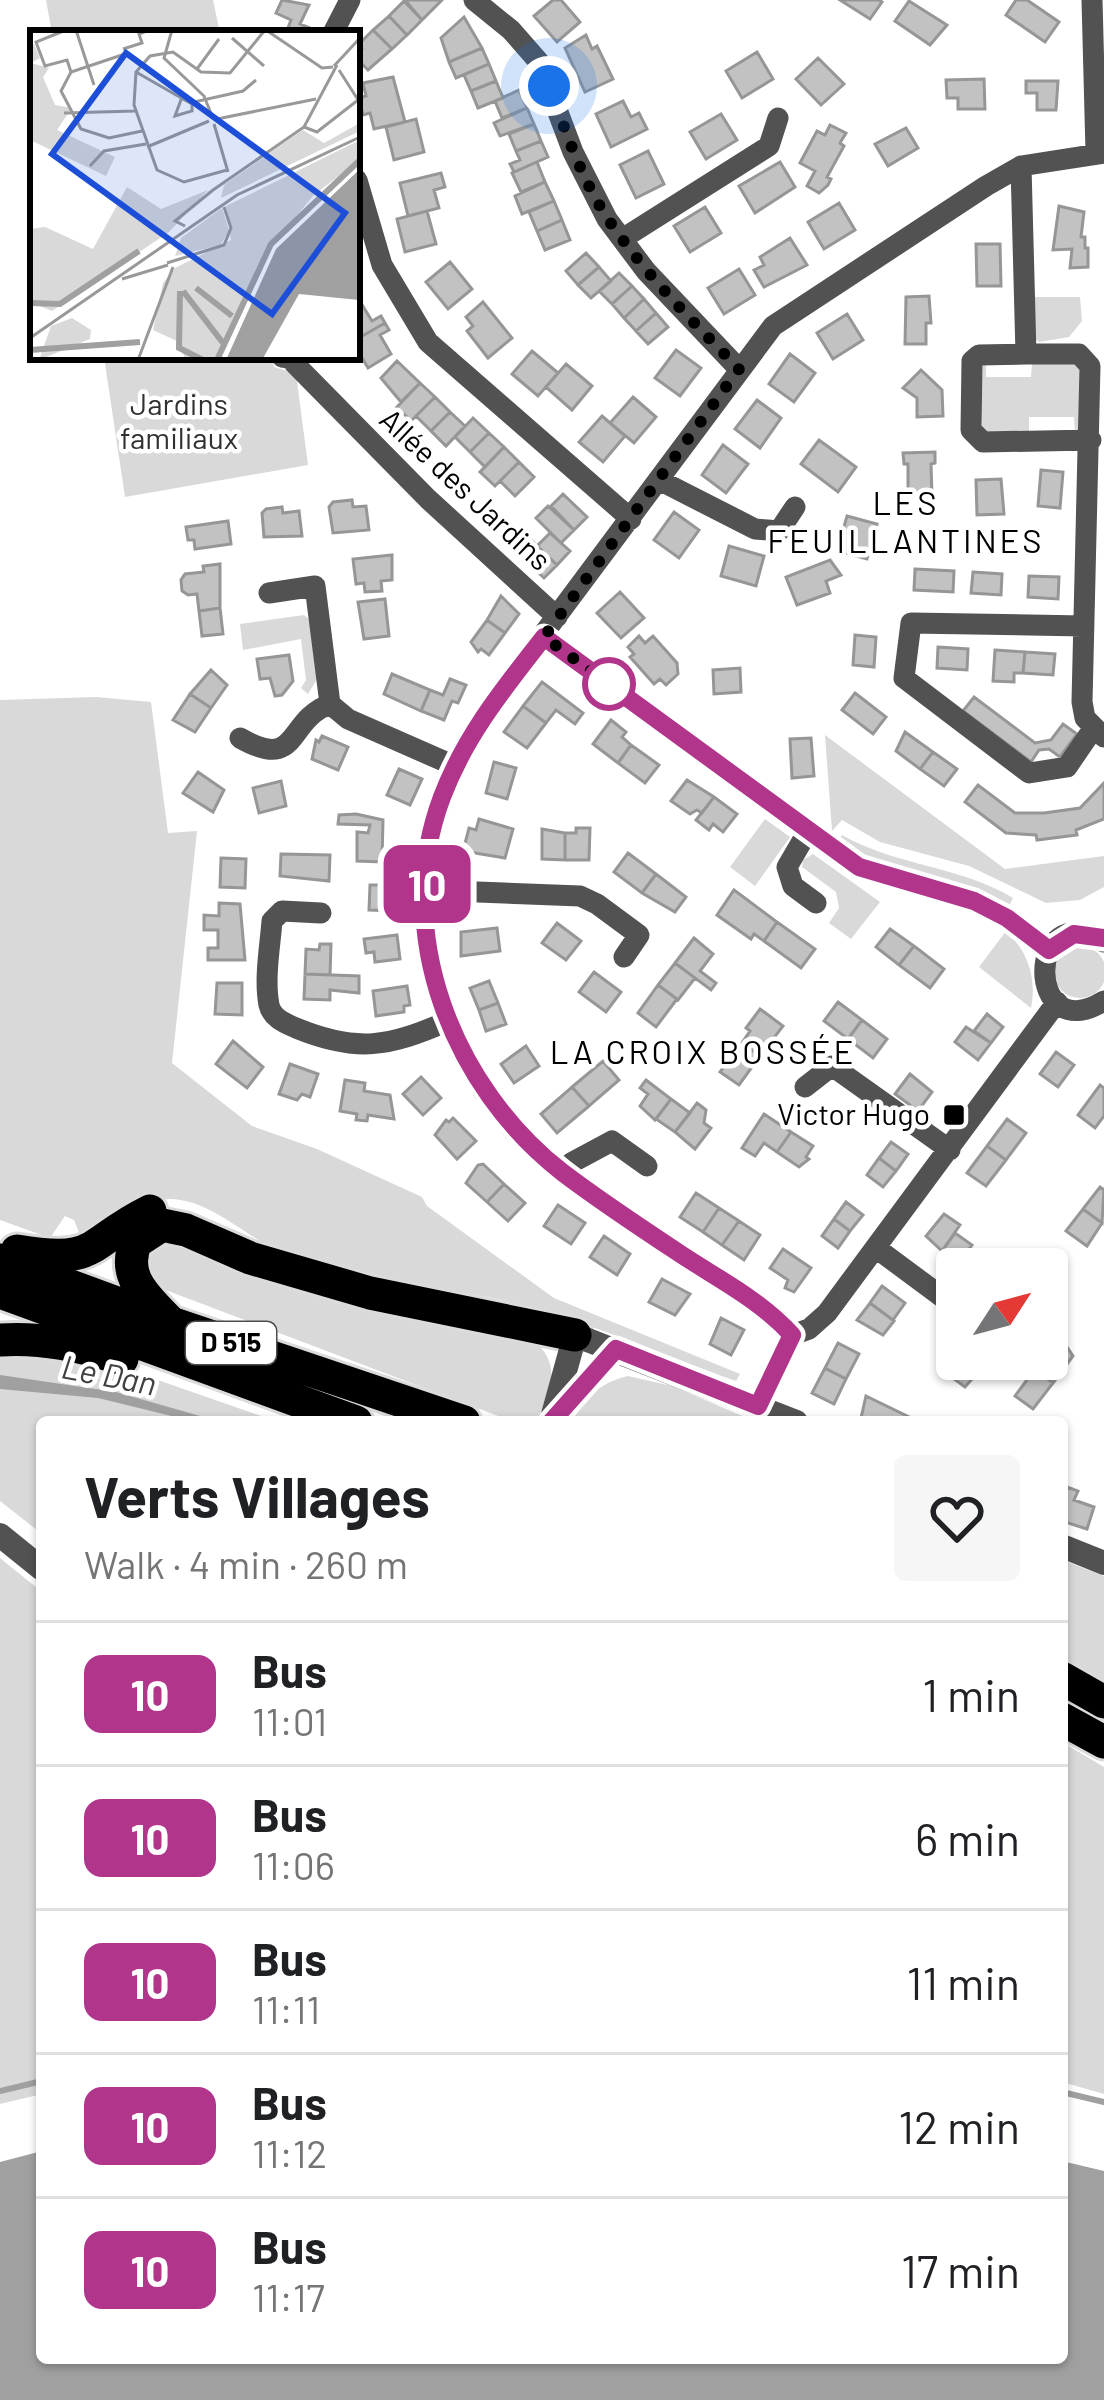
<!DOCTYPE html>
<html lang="en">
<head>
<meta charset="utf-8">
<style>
	body { margin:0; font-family:Barlow,sans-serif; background:#f6f6f6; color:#202124; height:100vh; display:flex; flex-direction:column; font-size:45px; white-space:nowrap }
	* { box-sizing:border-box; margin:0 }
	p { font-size:39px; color:#757577 }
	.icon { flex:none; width:66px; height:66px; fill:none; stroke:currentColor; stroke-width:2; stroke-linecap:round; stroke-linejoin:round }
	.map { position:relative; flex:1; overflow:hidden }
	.drawer { position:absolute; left:36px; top:1416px; width:1032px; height:948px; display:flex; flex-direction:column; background:#fff; border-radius:12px; box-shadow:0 3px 9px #0004 }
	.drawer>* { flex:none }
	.badge { padding:0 24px; border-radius:18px; font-size:42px; line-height:78px }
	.needle { width:78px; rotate:54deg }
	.buttons { position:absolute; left:936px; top:1248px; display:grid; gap:24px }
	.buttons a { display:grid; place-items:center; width:132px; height:132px; border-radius:12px; background:#fff; box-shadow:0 3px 9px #0004; font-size:60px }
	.you { position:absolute; width:60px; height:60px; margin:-30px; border:9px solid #fff; border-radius:50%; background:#1a73e8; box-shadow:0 0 0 18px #1a73e833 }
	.map>.badge { position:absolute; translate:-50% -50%; box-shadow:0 0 0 6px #fff }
	.round { display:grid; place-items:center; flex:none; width:126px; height:126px; border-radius:12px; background:#f6f6f6 }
	.head { display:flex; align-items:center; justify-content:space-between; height:204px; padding:0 48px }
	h1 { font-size:57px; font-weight:700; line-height:90px }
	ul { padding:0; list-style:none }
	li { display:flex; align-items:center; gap:36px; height:144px; padding:0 48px; border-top:3px solid #e0e0e0 }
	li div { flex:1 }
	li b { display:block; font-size:45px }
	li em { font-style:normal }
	li .badge { min-width:132px; font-weight:700; text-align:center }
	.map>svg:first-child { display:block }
	.green { fill:#d9d9d9 }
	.water { fill:#a0a0a0 }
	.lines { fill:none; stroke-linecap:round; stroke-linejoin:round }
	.stream { stroke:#a0a0a0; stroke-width:6 }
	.building { fill:#c2c2c2; stroke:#969696; stroke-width:3 }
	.trunk-casing { stroke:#dbdbdb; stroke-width:39 }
	.minor { stroke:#525252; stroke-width:21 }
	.tertiary { stroke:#525252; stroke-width:24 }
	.trunk { stroke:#000; stroke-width:33 }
	.line-casing { stroke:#fff; stroke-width:27 }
	.line { stroke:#b0358b; stroke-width:18 }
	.walk { stroke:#000; stroke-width:12; stroke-dasharray:0 21.6 }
	.stop-dot { fill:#fff; stroke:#b0358b; stroke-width:6 }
	.poi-dot { fill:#000; stroke:#fff; stroke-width:4.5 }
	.labels { text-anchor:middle; stroke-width:9; stroke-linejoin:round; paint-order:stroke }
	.shield { fill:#fff; stroke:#4c4c4c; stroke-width:3 }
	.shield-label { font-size:27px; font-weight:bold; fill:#000 }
	.park-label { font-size:30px; fill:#303030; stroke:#fff }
	.street-label { font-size:30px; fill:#000; stroke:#fff }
	.poi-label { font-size:30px; fill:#000; stroke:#fff; text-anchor:end }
	.neighbourhood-label { font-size:33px; letter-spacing:3px; fill:#000; stroke:#fff }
	.water-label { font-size:33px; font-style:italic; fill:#414141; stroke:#fff }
	.inset-river { fill:none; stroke:#a0a0a0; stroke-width:6 }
	.inset-road { fill:none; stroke:#999; stroke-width:3 }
	.view { fill:#1d4ed8; fill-opacity:0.15; stroke:#1d4ed8; stroke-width:6 }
	.inset-edge { fill:none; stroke:#000; stroke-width:6 }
</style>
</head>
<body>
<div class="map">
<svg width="1104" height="2400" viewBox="0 0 1104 2400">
	<rect width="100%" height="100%" fill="#fff"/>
	<path class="green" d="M46,0H213L220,33H52Z
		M1034,297H1080L1082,321L1069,337L1039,342L1035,338Z
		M104,357H272L274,367L296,374L308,465L125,497Z
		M986,362V377H1031L1032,363H1079L1082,430L1075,433L1074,417H1029V434L982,432L980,366Z
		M304,615L309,619L317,679L308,694L301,688L306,680L301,639L243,650L240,624Z
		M96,697L151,702L168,833L197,831L172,1063L252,1126L317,1149L422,1197L427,1206L554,1298L740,1374L736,1381C658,1353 583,1319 502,1300C432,1284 353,1285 287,1256C250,1240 213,1201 172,1199C141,1198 108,1229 84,1245L74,1220L65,1216L50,1238L0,1220V700Z
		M825,735L1005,869L1104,856V887L1080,900L1046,903L969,866L880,842L842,820L832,831Z
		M765,819L790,837L755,886L730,867Z
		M842,835C896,866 961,866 1013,898L1009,906C955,874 890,876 838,842Z
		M813,854L880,902L851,939L829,923L839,908L836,892L802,867L803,860Z
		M1006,931C1028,951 1037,979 1031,1008L979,967Z
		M1054 972a26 26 0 1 1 52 0a26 26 0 1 1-52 0Z
		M169,1237L527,1337C563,1358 553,1390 536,1422H514L155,1286L143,1256Z
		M28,1354L132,1371L278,1422H42V1534L0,1501V1355Z
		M628,1376L672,1386L757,1422H572C584,1398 601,1382 628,1376Z
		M0,1558L42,1592V2094L0,2104Z
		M1062,1560L1104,1576V1683L1062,1659Z
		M1062,1742L1104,1767V2094L1062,2082Z"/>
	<path class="water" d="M0,1375L116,1392L221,1422H196L98,1398L0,1389Z
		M42,2151V2358H1062V2161L1104,2171V2400H0V2162Z"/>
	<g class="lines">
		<path class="stream" d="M0,2091L42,2081
			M1062,2092L1104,2102"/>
	</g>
	<path class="building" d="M282,0L309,5L300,24L310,28L308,33L288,28L291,20L276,13Z
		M405,0H442L422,20Z
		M553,0H561L580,22L557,42L534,16Z
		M840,0H879L882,2L870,19Z
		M1016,0H1027L1059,22L1045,42L1006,15Z
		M404,1L422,20L407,35L389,16Z
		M909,1L947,25L930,45L895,21Z
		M389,16L407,35L392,49L373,30Z
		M464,17L482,48L449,62L441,38Z
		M373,30L392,49L368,70L357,59L362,49L358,45Z
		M586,35L592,49L597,46L613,79L585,92L565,48Z
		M482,48L489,64L456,78L449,62Z
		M757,52L773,79L742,98L726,71Z
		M818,58L844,84L821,105L796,79Z
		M489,64L496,81L471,91L464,75Z
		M393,77L405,122L374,129L370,113L363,115L359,98L366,96L363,83Z
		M984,79L985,109H958V98H947L946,80Z
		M496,81L503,98L478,108L471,91Z
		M1026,81H1058L1056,110H1037V93H1026Z
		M519,90L527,108L502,118L495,101Z
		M623,101L631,117L639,113L647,129L611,147L596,114Z
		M527,108L534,124L500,136L494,123Z
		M721,114L737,140L706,159L690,132Z
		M416,119L424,152L394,160L386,127Z
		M534,124L541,141L516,151L509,134Z
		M830,125L846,133L840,143L844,146L827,177L831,179L828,185L819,193L807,186L815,171L800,163L817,131L825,135Z
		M906,128L918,148L888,166L875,144Z
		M541,141L548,157L514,172L510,164L520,160L516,151Z
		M648,151L664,184L636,198L620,165Z
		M537,162L545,182L521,192L512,173Z
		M780,162L795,187L755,213L739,186Z
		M441,173L445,187L434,190L439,208L408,216L400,183Z
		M545,182L554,201L522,214L515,196Z
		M554,201L562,220L537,231L529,212Z
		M839,203L855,230L824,249L808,222Z
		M1059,206L1084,212L1081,237H1085V248H1088V267L1070,268L1072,249L1053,250Z
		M705,207L721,233L690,252L674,226Z
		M427,211L436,244L405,252L397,219Z
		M562,220L570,240L545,250L537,231Z
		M790,238L807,265L764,287L754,270L764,265L760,257Z
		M976,244H1000L1001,286H977Z
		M586,253L599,267L578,285L566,271Z
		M450,262L472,289L448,309L426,282Z
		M599,267L611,281L591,298L578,285Z
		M739,269L755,295L724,314L708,288Z
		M619,273L632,286L612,304L599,291Z
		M632,286L644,299L624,318L612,304Z
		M929,296L931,323H926V344H905L906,297Z
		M644,299L656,313L636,331L624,318Z
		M483,302L512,338L488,358L467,331L473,326L466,317Z
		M361,303L372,321L381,316L385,323L357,339V305Z
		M656,313L668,327L648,344L636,331Z
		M847,314L863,340L833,359L817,333Z
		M385,323L389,330L380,335L391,354L368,368L357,349V339Z
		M676,350L701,368L680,396L655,378Z
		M532,351L558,373L538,396L512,374Z
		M790,354L815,373L794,402L769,384Z
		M397,361L420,383L401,402L381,378Z
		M566,364L592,386L572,410L546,387Z
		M921,370L942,390L943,416L917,417V398L903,388Z
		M420,383L435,397L411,421L397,407Z
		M435,397L450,412L431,431L416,416Z
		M633,397L656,417L634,443L610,423Z
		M757,400L781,418L760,448L735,429Z
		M450,412L465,426L446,446L431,431Z
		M602,416L625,436L603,462L579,442Z
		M473,418L489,433L470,452L455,437Z
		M489,433L504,447L485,467L470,452Z
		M819,440L856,467L838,492L801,464Z
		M723,445L748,464L726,493L702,475Z
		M504,447L519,462L495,486L480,472Z
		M935,452V463L931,464L932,496H908V464H904L903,453Z
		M519,462L534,477L515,496L500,481Z
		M1041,470L1063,472L1060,508L1038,506Z
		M1001,479L1004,514L977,515L976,480Z
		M563,494L587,517L574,530L551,506Z
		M352,500L353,507L366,506L369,530L333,533L329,507L333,502Z
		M548,506L574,530L561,543L536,518Z
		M282,507L283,513L299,511L302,536L264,537L262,513L266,509Z
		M674,512L699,530L679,558L654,540Z
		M847,516L877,524L867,559L837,551Z
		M228,521L231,544L195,549L194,540H188L186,527Z
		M550,533L570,551L557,565L537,546Z
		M531,540L557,565L544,578L518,553Z
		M729,546L764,556L756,586L721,576Z
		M392,555V580L381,581L382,591L365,592L364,583L356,584L353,559Z
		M830,560L841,575L826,581L830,593L797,605L786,577Z
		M220,564V608L199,611L197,594L188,595L182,591L181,580L185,574L204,572L203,566Z
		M915,569L954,571L953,592L914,590Z
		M973,572L1002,574L1001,595L971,593Z
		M1029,576L1059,577L1058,599L1028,597Z
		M620,592L644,618L621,638L597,613Z
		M501,596L519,614L505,633L487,620Z
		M385,599L389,636L364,639L358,602Z
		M220,608L223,634L202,636L199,611Z
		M487,620L505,633L489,655L481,649L478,652L471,642Z
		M855,635L876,637L874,667L853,665Z
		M639,636L645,643L653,636L677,663L678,674L666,685L660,679L654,684L630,657L634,654L628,647Z
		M938,647L968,649L967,670L937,668Z
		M995,650L1025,652L1023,673H1014V682L993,681Z
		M1025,652L1055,654L1053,675L1023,673Z
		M289,655L293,681L282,695L275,696L270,678L260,679L257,659Z
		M740,668L741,692L714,694L713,670Z
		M211,670L227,685L211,708L190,694Z
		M392,674L430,690L421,711L384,694Z
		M450,679L466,685L458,703L452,701L444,720L421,711L430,690L443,695Z
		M542,682L583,713L575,724L556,710L546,723L523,706Z
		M855,693L886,717L873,734L842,710Z
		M190,694L211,708L195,732L173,720Z
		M974,697L1035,743L1051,740L1063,724L1077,734L1060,757L1049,749L1039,750L1031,762L963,711Z
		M523,706L546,723L527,748L504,732Z
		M611,720L626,732L622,737L631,745L618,763L593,744Z
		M905,732L933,752L920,769L896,751Z
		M322,736L348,747L338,770L312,759L316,740L319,742Z
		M811,738L814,776L792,778L790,739Z
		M631,745L659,765L645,783L618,763Z
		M933,752L957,769L944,786L920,769Z
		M494,762L516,768L507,799L486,793Z
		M399,769L422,779L410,805L387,795Z
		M198,772L224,790L213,812L183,793Z
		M687,780L714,797L702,813L697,810L690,814L671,801Z
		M281,781L286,806L259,813L253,788Z
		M1104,783V819L1076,830L1077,835L1037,840L1036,835L1006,833L965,802L978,785L1015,813H1044L1080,808Z
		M714,797L737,814L723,832L713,824L709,830L696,820Z
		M356,814L383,820L382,862L357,861V832L368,833L370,825L338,824L339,815Z
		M479,819L513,829L505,858L463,851L469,828L476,830Z
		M576,828H590L589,860H565V833H576Z
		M542,829L565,833V860L542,859Z
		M628,853L656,874L642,893L614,872Z
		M281,854L330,855L329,881L280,876Z
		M221,858L246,859L245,888L220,887Z
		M656,874L686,897L675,912L642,893Z
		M370,885H395L394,911L369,910Z
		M734,890L777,922L764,941L754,934L751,939L717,915Z
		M219,903L240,904L245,960H208V948H218V930H204V915L219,916Z
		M777,922L815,949L801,968L764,941Z
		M557,923L581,941L566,960L542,943Z
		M497,928L500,951L461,956V932Z
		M890,929L914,946L899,965L876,947Z
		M397,935L400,959L375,962L374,952L366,953L364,939Z
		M694,938L713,954L700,971L716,983L711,990L675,963Z
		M320,944H331L330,975L305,974L306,949L319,950Z
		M914,946L944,969L930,988L899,965Z
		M675,963L695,978L678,1000L658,985Z
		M594,972L621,992L606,1012L579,992Z
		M305,974L359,976V993L330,990V1000L304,999Z
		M489,981L498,1003L479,1010L470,988Z
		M217,983H242V1015L215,1014Z
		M658,985L677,999L656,1027L638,1013Z
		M407,986L410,1005L404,1006V1012L376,1016L373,991Z
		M838,1002L862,1020L848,1039L824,1021Z
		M498,1003L506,1024L486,1031L479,1010Z
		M760,1009L783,1026L760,1056L742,1043L750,1031L746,1028Z
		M987,1014L1003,1027L991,1043L974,1031Z
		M862,1020L887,1039L873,1058L848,1039Z
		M966,1027L991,1043L978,1060L955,1042Z
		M233,1041L263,1067L247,1088L216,1064Z
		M742,1043L760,1056L739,1085L720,1072Z
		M526,1046L539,1066L514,1083L501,1064Z
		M1056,1052L1074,1065L1058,1087L1040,1074Z
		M603,1061L619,1080L589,1106L572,1087Z
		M290,1064L318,1074L310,1097L302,1094L297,1100L279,1094Z
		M910,1074L932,1092L918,1111L895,1094Z
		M421,1077L441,1098L423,1115L403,1094Z
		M345,1080L365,1083L364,1091L390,1095L394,1119L368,1115L367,1121L356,1120L357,1114L340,1111Z
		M646,1080L671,1099L655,1120L640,1106L648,1094L640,1088Z
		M1100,1085L1104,1088V1116L1095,1128L1078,1115Z
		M572,1087L589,1106L557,1133L541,1114Z
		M671,1099L690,1113L675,1132L656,1119Z
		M697,1103L706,1110L704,1123L711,1128L695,1149L675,1132Z
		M764,1114L791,1132L777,1152L764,1143L755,1156L742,1148Z
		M453,1118L476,1141L457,1159L435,1135L446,1120L449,1122Z
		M1007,1119L1026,1133L1006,1160L987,1146Z
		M791,1132L813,1146L806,1157L809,1159L799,1167L777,1152Z
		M891,1142L908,1154L896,1171L879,1158Z
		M987,1146L1006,1160L986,1186L967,1173Z
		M879,1158L896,1171L883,1187L867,1175Z
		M483,1164L504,1184L487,1202L466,1183L478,1165Z
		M504,1184L525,1203L508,1221L487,1202Z
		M1100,1187L1104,1190L1102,1223L1083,1209Z
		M696,1193L719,1208L703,1232L680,1217Z
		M846,1202L863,1215L850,1231L834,1219Z
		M558,1205L585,1223L571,1244L544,1226Z
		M719,1208L739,1221L722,1245L703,1232Z
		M1083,1209L1102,1223L1087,1246L1066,1231Z
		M944,1214L960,1225L942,1251L926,1236Z
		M834,1219L850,1231L838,1248L822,1236Z
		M739,1221L760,1235L744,1260L722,1245Z
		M955,1233L972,1245L960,1261L942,1251Z
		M604,1236L630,1254L617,1275L590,1257Z
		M783,1249L811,1268L794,1292L785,1288L788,1280L770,1268Z
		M662,1279L690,1294L675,1315L649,1302Z
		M882,1286L905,1303L893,1320L870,1303Z
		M870,1303L894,1321L883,1335L857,1320Z
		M721,1318L744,1330L731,1355L710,1344Z
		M838,1343L859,1354L846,1379L825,1368Z
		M1055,1343L1065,1350L1067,1347L1073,1356L1053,1383L1035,1369L1047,1359Z
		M957,1347V1359L987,1362L965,1387L950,1376L956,1368L946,1361Z
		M825,1368L846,1379L834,1404L812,1393Z
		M1035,1369L1053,1383L1033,1409L1015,1396Z
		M866,1396L911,1418L909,1422H869L861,1418Z
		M1067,1487L1078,1491L1074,1500L1094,1507L1087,1529L1062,1521Z"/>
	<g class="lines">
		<g class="trunk-casing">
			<path id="trunk" d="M17,1251C100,1265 85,1243 150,1211
				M0,1260L171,1323L464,1422
				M0,1292L356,1422
				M171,1323C149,1300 120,1277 136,1242L162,1225L186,1230L250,1258L370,1293L575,1335
				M0,1340C42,1337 82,1346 122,1359
				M1062,1678L1104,1702
				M1062,1719L1104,1742"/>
		</g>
		<path class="minor" d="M474,0L511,30L539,62L573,152L607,219L646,271L739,369
			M1092,0L1096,152
			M333,33L350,0
			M1021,166L1026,354H1079L1090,366L1082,702L1085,718L1104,737
			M357,180L382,265L428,342L631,519
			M622,239L769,146L778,118
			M1026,354L979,355L972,361L971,430L983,442L1091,440
			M282,357L289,358L428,499L557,617
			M659,480L755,529L779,531L795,507
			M269,593L315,586L330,704
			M1084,626L911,623L904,678L1029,773L1067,767L1093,729
			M544,637L859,867L975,901L1007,918L1049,950
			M330,704L348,719L455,766
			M240,738C300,772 285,721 330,704
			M808,831L787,867L793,886L816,903
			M426,890L580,896L597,904L639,935L624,957
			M321,913L282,911L272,921C270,947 264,979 269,1005C272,1018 285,1023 296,1028C357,1053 389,1047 448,1021
			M1104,942C1025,893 1025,1050 1104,1001
			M805,1087L832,1066L950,1150
			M565,1175L571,1163L612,1141L647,1166
			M876,1248L957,1308
			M792,1335L756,1302L565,1175L515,1132L483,1091L448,1021L430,957L426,890L432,834L455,766L480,719L773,326L986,186L1021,166L1104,153
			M758,1405L792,1335L809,1329L827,1313L1057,1002"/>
		<path class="tertiary" d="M559,1413L616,1349
			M551,1422L575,1335L796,1422
			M0,1535L42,1569
			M1062,1546L1104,1563"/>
		<use href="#trunk" class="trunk"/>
	</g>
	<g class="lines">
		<g class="line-casing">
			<path id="line" d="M551,1422L616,1349L758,1406L792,1335C760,1300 720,1280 682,1255C641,1228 600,1201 562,1172C453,1087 391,932 442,797C465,736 504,688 544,637L859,867L974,901L1007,918L1049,950L1074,934L1104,938"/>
		</g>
		<use href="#line" class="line"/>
		<path class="walk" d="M549,86C566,132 582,181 610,222C647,276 694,323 739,369L544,637L609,684"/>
	</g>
	<circle class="stop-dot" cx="609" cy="684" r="24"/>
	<rect class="poi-dot" x="942" y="1103" width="24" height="24" rx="6"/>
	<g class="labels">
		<rect class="shield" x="186" y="1322" width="90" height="42" rx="9"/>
		<g class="shield-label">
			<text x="231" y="1352">D 515</text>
		</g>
		<g class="park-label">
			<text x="179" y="415">Jardins<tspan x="179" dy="34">familiaux</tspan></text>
		</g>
		<g class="street-label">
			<text transform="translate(465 490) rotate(43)" y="10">Allée des Jardins</text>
		</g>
		<g class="poi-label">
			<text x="930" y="1125">Victor Hugo</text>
		</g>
		<g class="neighbourhood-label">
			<text x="906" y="515">LES<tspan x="906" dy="38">FEUILLANTINES</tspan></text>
			<text x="703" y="1064">LA CROIX BOSSÉE</text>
		</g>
		<g class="water-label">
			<text transform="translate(109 1375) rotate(11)" y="12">Le Dan</text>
		</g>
	</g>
	<g transform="translate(30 30)">
		<rect width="330" height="330" fill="#fff"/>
		<path d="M4,14L10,28L1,33L19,38L13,47L25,75L42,78L27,100L85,127L76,146L0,110V16ZM330,93V101L191,168L194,155L273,100L294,113ZM330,110V129L283,166L232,228L189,330H156L147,311L123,300L133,253L145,238L201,210L196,176ZM97,157L131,179L178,160L139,202L22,281L0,272V199L15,197L63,219ZM192,178L199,200L191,215L145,226L151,208ZM42,288L61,300L60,309L9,330L21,296Z" fill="#d9d9d9"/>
		<path d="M330,139L329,270L269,264L232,330H196L246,219Z" fill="#a0a0a0"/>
		<path class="inset-river" d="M166,258L202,286M150,261L149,318L173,330M153,261L193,313M0,273L30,274L109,221M0,320L110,312M187,330L241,214L330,130"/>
		<path class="inset-road" d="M36,0L6,12L15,36L37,30L41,42M46,0L64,55M142,0L134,28L174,66L182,86M236,0L292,38L303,37M202,8L234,36M93,19L112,13L109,4L119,0M109,34L95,24L41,42L31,61L51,99L79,108L112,101M304,36L330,8M167,39L189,9M309,40L330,73M106,42L160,73L213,61L226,50M152,67L145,86L162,81V73M34,83L105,81M187,89L286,69M184,94L198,142M274,97L287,102L328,70M117,117L179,91M60,136L74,121L116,114M197,140L154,152L127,140L104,75L106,42L120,26L143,22L171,42L200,43L235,0M183,160L274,97L307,35M155,196L145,191L183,160M137,233L194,215L201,198L194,177M92,249L138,235M0,308L207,165L330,107M108,330L143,237"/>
		<path class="view" d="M96,23L315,183L242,284L22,124Z"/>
		<rect width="330" height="330" class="inset-edge"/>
	</g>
</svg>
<div class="buttons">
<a><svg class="needle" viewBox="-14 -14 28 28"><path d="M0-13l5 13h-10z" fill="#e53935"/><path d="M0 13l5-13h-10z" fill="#757577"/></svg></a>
</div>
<div class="you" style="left:549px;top:86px"></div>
<b class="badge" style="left:427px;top:884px;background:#b0358b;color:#fff">10</b>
<section class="drawer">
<div class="head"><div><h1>Verts Villages</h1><p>Walk · 4 min · 260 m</p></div><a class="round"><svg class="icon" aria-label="heart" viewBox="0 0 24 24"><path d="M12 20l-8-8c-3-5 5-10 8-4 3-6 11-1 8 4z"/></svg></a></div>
<ul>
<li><span class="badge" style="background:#b0358b;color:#fff">10</span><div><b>Bus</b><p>11:01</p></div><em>1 min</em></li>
<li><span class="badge" style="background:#b0358b;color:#fff">10</span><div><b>Bus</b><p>11:06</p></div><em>6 min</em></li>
<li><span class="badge" style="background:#b0358b;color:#fff">10</span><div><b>Bus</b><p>11:11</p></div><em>11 min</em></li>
<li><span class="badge" style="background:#b0358b;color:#fff">10</span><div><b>Bus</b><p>11:12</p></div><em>12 min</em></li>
<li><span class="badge" style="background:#b0358b;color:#fff">10</span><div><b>Bus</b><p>11:17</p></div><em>17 min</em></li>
</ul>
</section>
</div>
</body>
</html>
